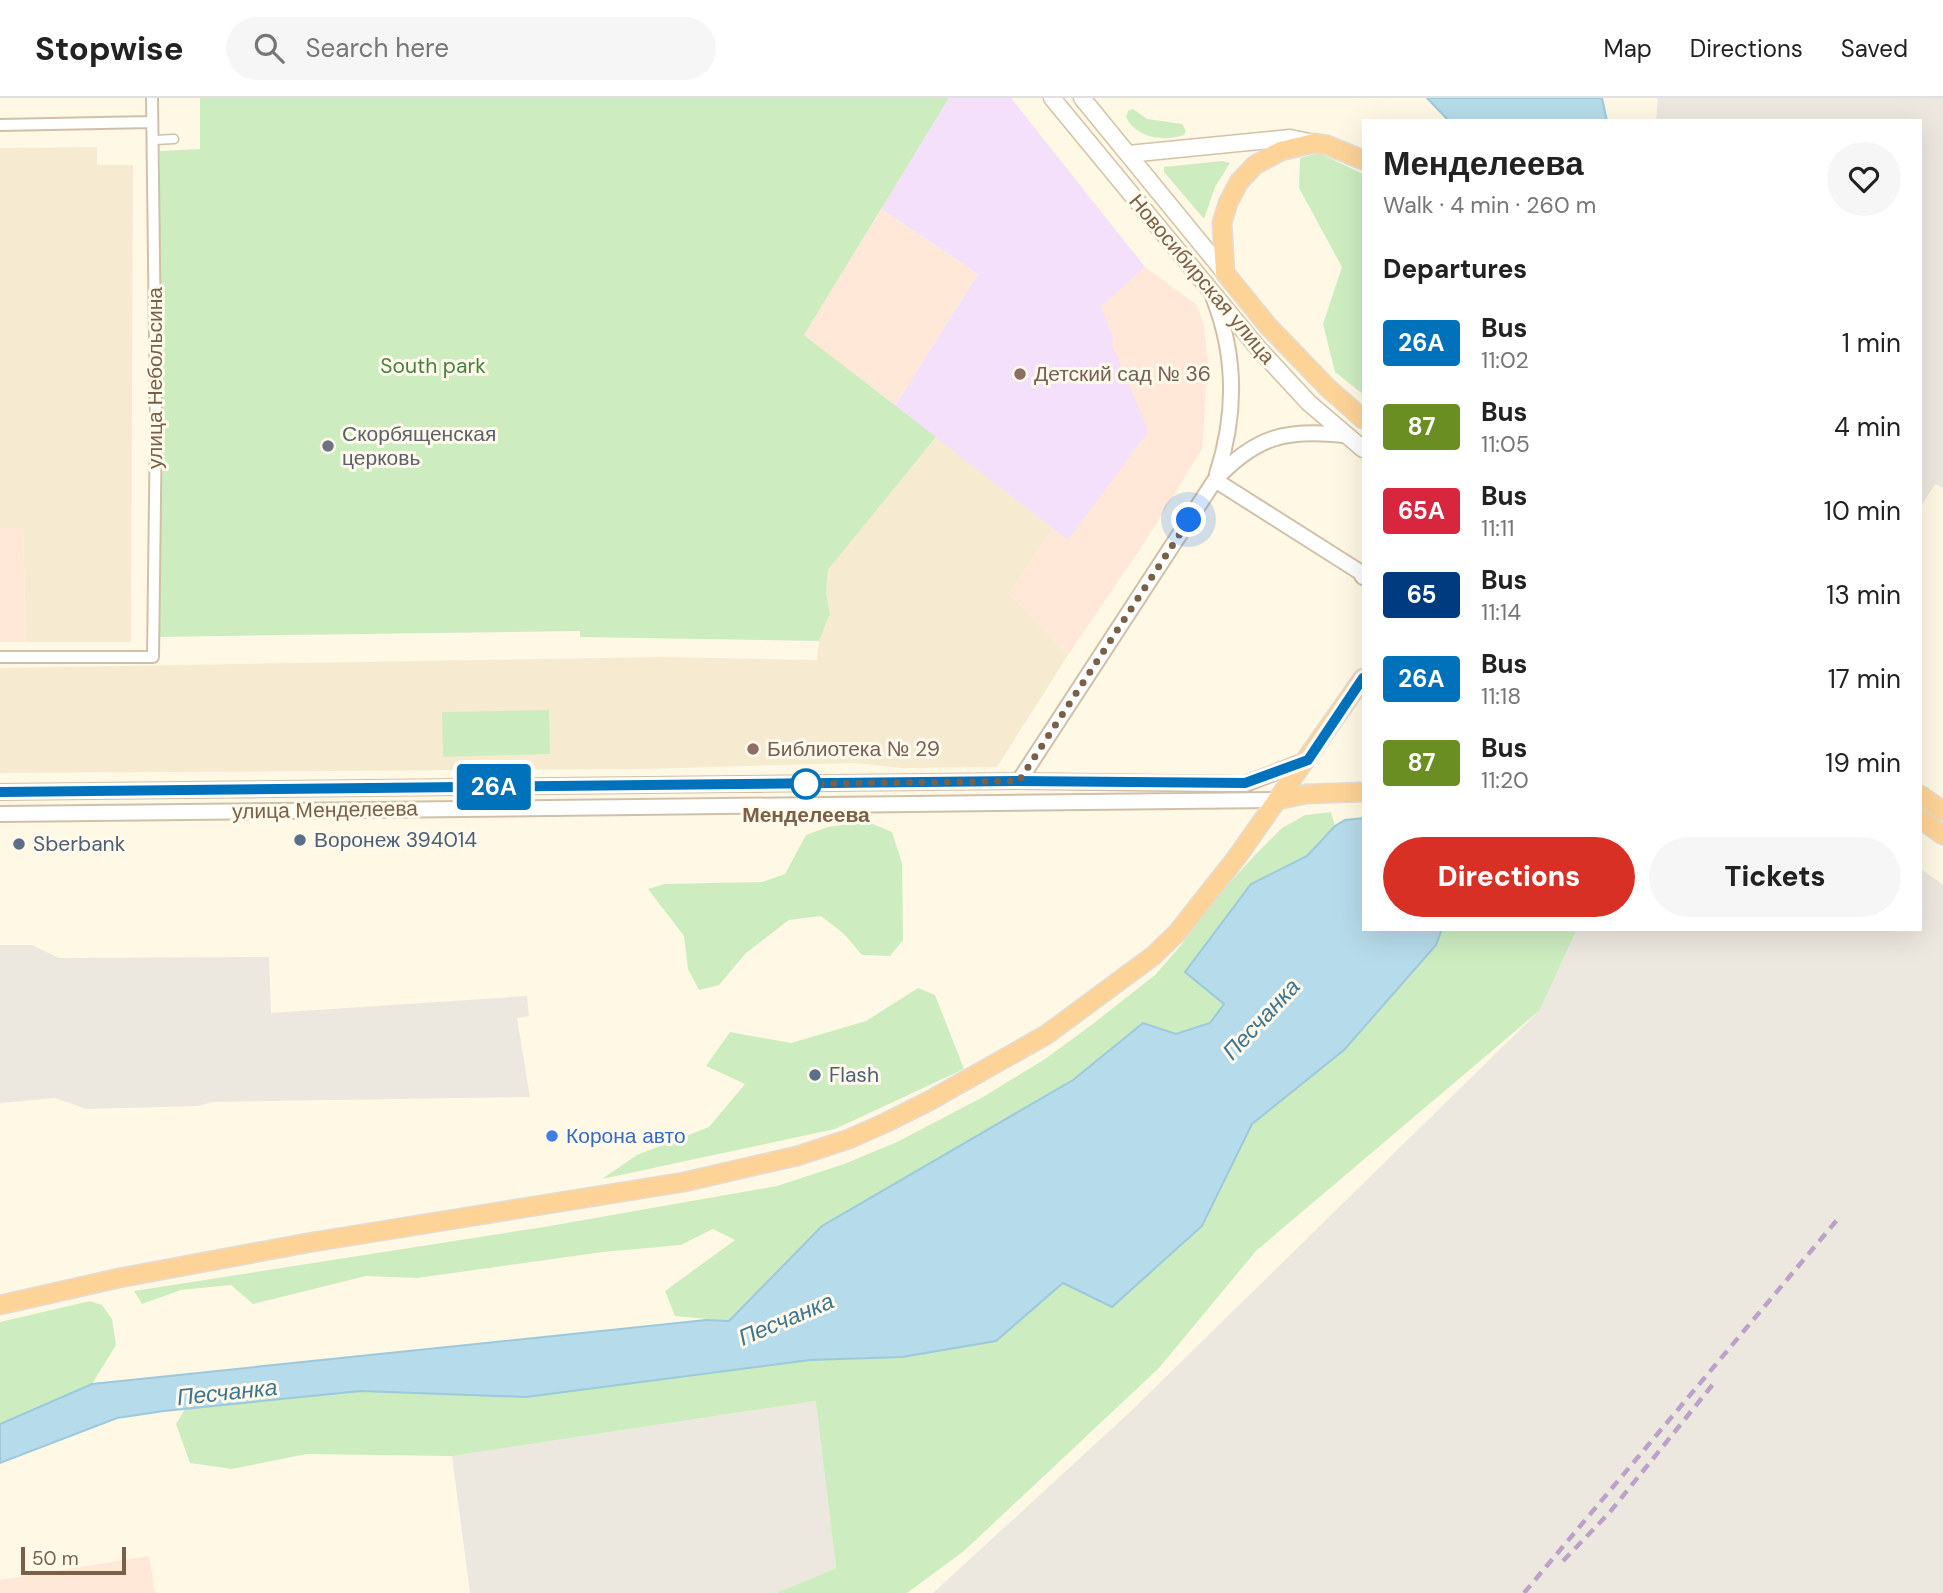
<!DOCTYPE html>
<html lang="en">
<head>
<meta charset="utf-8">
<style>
	body { margin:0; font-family:"DM Sans",sans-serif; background:#f6f6f6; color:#222; height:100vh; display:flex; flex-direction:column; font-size:26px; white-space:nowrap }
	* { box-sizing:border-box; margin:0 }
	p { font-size:23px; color:#767676 }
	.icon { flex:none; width:38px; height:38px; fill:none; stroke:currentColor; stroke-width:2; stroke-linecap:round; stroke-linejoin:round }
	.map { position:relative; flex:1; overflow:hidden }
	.panel { position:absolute; left:1362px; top:21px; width:560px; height:812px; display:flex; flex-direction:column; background:#fff; border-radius:0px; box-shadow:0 7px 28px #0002 }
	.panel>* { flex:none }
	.badge { padding:0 14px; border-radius:5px; font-size:24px; line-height:46px }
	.scale { position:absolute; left:21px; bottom:18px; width:105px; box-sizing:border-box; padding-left:7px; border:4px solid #796047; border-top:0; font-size:19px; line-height:24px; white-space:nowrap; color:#796047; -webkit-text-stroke:5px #fffaec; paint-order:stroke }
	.you { position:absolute; width:35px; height:35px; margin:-18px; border:5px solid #fff; border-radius:50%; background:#1a73e8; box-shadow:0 0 0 10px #1a73e833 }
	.map>.badge { position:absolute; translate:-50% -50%; box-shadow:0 0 0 4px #fff }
	h2 { padding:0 21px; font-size:26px; line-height:63px }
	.round { display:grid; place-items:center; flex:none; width:74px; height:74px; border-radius:37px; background:#f6f6f6 }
	.overview { display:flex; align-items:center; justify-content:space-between; height:119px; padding:0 21px }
	h1 { font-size:33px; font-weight:800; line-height:52px }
	.button { display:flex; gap:14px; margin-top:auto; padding:14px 21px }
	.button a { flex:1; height:80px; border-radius:42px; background:#d93025; color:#fff; font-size:28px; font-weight:800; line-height:80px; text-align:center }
	.button a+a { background:#f6f6f6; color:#222 }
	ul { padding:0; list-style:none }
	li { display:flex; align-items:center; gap:21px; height:84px; padding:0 21px }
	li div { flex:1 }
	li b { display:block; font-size:26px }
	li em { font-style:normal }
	li .badge { min-width:77px; font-weight:700; text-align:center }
	header { display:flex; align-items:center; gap:42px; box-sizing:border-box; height:98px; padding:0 35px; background:#fff; border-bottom:2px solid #e0e0e0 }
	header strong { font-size:33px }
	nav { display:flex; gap:38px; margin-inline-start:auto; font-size:24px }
	.search { width:490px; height:63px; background:#f6f6f6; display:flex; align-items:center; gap:18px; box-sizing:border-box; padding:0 24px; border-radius:38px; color:#767676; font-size:26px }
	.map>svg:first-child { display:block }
	.residential { fill:#f6ebd1 }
	.commercial { fill:#ffe8d7 }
	.industrial { fill:#ede8df }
	.education { fill:#f5e0fb }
	.green { fill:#cdedc1 }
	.water { fill:#b6dbea; stroke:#9cc9dc; stroke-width:2 }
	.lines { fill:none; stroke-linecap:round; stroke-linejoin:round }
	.pedestrian-casing { stroke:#d1c0a9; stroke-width:11 }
	.minor-casing { stroke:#d1c0a9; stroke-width:14 }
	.tertiary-casing { stroke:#d1c0a9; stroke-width:18 }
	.secondary-casing { stroke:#d4c1a6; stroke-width:19 }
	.trunk-casing { stroke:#e2dcd7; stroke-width:21 }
	.pedestrian { stroke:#fff; stroke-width:8 }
	.minor { stroke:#fff; stroke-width:10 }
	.tertiary { stroke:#fff; stroke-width:14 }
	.secondary { stroke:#fff; stroke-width:16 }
	.trunk { stroke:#fed398; stroke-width:18 }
	.rail { stroke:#bca1c9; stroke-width:4.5; stroke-dasharray:10 7; stroke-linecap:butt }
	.line-casing { stroke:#fff; stroke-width:16 }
	.line { stroke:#0072bc; stroke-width:10 }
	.walk { stroke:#796047; stroke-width:7; stroke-dasharray:0 12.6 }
	.education-dot { fill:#8d6e63; stroke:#fffaec; stroke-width:2.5 }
	.worship-dot { fill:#6b7280; stroke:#fffaec; stroke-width:2.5 }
	.stop-dot { fill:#fff; stroke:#0072bc; stroke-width:3.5 }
	.service-dot { fill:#5c6f8a; stroke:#fffaec; stroke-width:2.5 }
	.shop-dot { fill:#3f7fe0; stroke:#fffaec; stroke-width:2.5 }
	.labels { text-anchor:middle; stroke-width:6; stroke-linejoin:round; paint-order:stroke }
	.street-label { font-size:21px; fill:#796047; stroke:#fffaec }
	.park-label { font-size:21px; fill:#48803e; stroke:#fffaec }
	.education-label { font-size:21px; fill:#785e54; stroke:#fffaec; text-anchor:start }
	.worship-label { font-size:21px; fill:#5b616d; stroke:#fffaec; text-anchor:start }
	.stop-label { font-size:21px; font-weight:bold; fill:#796047; stroke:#fffaec }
	.service-label { font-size:21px; fill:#4e5e75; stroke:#fffaec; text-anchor:start }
	.shop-label { font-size:21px; fill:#366cbe; stroke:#fffaec; text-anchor:start }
	.water-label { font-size:23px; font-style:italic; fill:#3e768f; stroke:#fffaec }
</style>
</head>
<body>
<header>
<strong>Stopwise</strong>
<div class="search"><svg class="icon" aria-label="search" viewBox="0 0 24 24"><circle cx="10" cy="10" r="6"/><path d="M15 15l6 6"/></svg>Search here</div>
<nav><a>Map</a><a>Directions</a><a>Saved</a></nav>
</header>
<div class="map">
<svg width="1943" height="1495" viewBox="0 0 1943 1495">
	<rect width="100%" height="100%" fill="#fef8e4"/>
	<path class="residential" d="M97,49V67H133L131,544H26L23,430H0V50Z
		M936,339L1053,430L1009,496L1068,557L997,669L901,670L855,665L642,671L0,675V570L664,559L817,562L819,543L830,516L826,493L828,472Z"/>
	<path class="commercial" d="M881,111L978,176L895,308L804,237Z
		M1145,169L1197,207L1204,228L1208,265L1202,351L1148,439L1068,557L1009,496L1053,430L1068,441L1110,244L1114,242L1100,209Z
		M0,430H23L26,544H0Z
		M149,1458L155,1495H0V1482Z"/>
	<path class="industrial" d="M1658,0H1943V390L1935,386L1920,410V23H1656Z
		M1920,770L1943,787V1495H933L1130,1314L1540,912L1577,831H1920Z
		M0,847H32L59,860L269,859L271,915L527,898L529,918L517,920L530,999L213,1004L198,1008L86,1011L55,1000L0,1005Z
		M817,1303L836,1470L776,1495H470L452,1358Z"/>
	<path class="education" d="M949,0H1011L1145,169L1101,209L1114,242L1111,244L1147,329L1146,337L1068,442L895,308L978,176L881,111Z"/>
	<path class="green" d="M200,0H949L804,237L936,339L828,472L826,493L830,516L819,543L580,539V533L157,539L160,53L200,51Z
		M1133,11L1147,21L1182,26L1186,33L1184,37C1164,44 1136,40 1126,19L1128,13Z
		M1319,55L1363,76V296L1335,274L1323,226L1342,169L1299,90L1300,60Z
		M1222,63L1230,65L1215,89L1204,121L1164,74V69Z
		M549,612L550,656L443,659L442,614Z
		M1331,714L1335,728L1307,758L1186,874L1224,906L1210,925L1176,936L1143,925L1073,982L822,1128L729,1223L675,1218L665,1193L735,1142L713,1131L681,1147L603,1154L417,1180L366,1178L253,1206L231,1187L181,1192L142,1206L134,1193L544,1129L777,1088L844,1066L897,1044L983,999L1045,961L1090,928L1155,877L1182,846L1220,795L1256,756L1282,730L1305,717Z
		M866,723L892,734L902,765L903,842L890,858L862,857L844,836L821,818L789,822L746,855L719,887L699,892L688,871L684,838L648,791L664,786L762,784L785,776L806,737L828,729Z
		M1442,831H1577L1540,912L1256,1153L1159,1270L964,1453L907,1495H776L836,1470L816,1303L452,1358L307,1356L232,1371L190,1365L176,1326L185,1311L361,1293L526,1299L810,1262L902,1259L996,1243L1063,1185L1202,1128L1252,1026L1344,952L1436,847Z
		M918,890L935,897L964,971L835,1031L602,1081L637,1057L709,1029L745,986L706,968L730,934L791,945L866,923Z
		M90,1203L102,1207L112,1221L116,1247L92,1286L0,1326V1224Z"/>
	<path class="water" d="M1427,0H1602L1607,23H1449Z
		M1363,720V831H1442L1436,847L1344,952L1252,1026L1202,1128L1112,1209L1063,1185L996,1243L902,1259L810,1262L526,1299L361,1293L164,1313L117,1320L0,1365V1326L92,1286L706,1222L729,1223L822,1128L1073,982L1143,925L1176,936L1210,925L1224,906L1185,874L1251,786L1307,758L1335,728L1345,722Z"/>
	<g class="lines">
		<g class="pedestrian-casing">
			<path id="pedestrian" d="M154,42L174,41"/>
		</g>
		<g class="minor-casing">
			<path id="minor" d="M0,27L152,24
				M0,559H153L156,323L152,0"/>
		</g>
		<g class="tertiary-casing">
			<path id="tertiary" d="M1214,201C1236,258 1236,318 1217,376
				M1215,382L1360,474L1363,479
				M1019,683L1215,382C1256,338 1286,331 1344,337
				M0,694L1019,683L1245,686L1307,662
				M0,716L1277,702"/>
		</g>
		<g class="secondary-casing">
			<path id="secondary" d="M1052,0L1258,250L1309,305L1363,351
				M1082,0L1225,175
				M1128,56L1290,40L1314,45"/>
		</g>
		<g class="trunk-casing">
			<path id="trunk" d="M1363,62L1327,47L1314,45L1281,53L1255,67L1239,84L1228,105L1222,125L1225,175L1268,228L1328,290L1363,321
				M1920,697L1943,713
				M1277,702L1306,696L1363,694
				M1920,721L1943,737
				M0,1207L119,1180L307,1145L684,1084L797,1058L849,1041L885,1025L929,1003L1046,937L1153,858L1177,835L1237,759L1363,580"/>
		</g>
		<use href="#pedestrian" class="pedestrian"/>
		<use href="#minor" class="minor"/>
		<use href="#tertiary" class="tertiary"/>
		<use href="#secondary" class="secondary"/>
		<use href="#trunk" class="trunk"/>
		<path class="rail" d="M1563,1463L1610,1414L1714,1285
			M1524,1495L1837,1122"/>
	</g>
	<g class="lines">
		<g class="line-casing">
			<path id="line" d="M0,694L1016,683L1245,685L1308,662L1363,580"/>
		</g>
		<use href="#line" class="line"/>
		<path class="walk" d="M806,686H801L1019,683L1189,422"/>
	</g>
	<g class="education-dot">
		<circle cx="1020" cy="276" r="7"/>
		<circle cx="753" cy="651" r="7"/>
	</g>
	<circle class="worship-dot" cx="328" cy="348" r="7"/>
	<circle class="stop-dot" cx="806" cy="686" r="14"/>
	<g class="service-dot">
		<circle cx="300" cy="742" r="7"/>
		<circle cx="19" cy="746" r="7"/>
		<circle cx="815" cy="977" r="7"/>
	</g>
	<circle class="shop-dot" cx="552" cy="1038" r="7"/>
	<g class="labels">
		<g class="street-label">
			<text transform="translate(1202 181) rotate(50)" y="7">Новосибирская улица</text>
			<text transform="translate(155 280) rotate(-90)" y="7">улица Небольсина</text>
			<text transform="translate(325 712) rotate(-1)" y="7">улица Менделеева</text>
		</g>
		<g class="park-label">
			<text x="433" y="275">South park</text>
		</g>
		<g class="education-label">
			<text x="1034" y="283">Детский сад № 36</text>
			<text x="767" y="658">Библиотека № 29</text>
		</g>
		<g class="worship-label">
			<text x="342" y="343">Скорбященская<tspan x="342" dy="24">церковь</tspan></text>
		</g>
		<g class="stop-label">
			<text x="806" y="724">Менделеева</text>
		</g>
		<g class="service-label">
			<text x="314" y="749">Воронеж 394014</text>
			<text x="33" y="753">Sberbank</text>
			<text x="829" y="984">Flash</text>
		</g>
		<g class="shop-label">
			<text x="566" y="1045">Корона авто</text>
		</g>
		<g class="water-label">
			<text transform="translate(1261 921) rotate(-47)" y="8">Песчанка</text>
			<text transform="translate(786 1221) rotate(-23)" y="8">Песчанка</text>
			<text transform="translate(227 1294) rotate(-6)" y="8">Песчанка</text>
		</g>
	</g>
</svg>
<div class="scale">50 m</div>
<div class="you" style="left:1189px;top:422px"></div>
<b class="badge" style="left:494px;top:689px;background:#0072bc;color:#fff">26А</b>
<section class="panel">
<div class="overview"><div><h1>Менделеева</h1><p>Walk · 4 min · 260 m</p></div><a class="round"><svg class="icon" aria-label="heart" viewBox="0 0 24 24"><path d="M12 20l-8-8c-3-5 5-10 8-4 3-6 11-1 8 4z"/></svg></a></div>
<h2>Departures</h2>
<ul>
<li><span class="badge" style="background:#0072bc;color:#fff">26А</span><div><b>Bus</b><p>11:02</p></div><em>1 min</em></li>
<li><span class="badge" style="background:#6b8e23;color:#fff">87</span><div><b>Bus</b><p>11:05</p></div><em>4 min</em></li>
<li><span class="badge" style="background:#d7263d;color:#fff">65А</span><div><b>Bus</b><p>11:11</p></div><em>10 min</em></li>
<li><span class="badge" style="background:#003b80;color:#fff">65</span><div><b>Bus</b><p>11:14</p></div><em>13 min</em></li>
<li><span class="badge" style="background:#0072bc;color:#fff">26А</span><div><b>Bus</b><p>11:18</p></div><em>17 min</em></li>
<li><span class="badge" style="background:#6b8e23;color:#fff">87</span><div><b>Bus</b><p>11:20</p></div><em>19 min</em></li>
</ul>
<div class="button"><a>Directions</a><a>Tickets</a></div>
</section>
</div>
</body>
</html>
